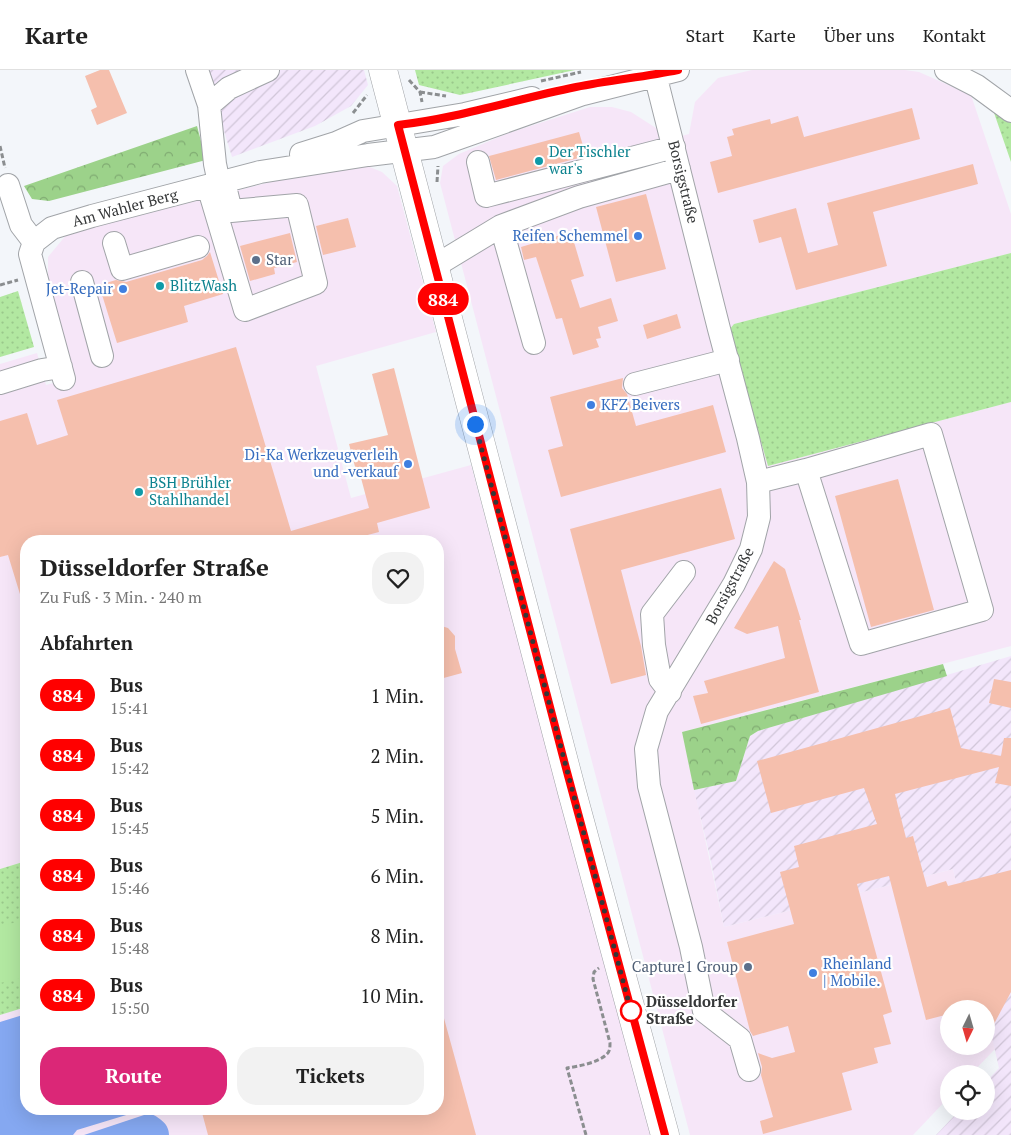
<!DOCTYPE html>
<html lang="de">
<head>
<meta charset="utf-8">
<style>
	body { margin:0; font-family:"PT Serif",serif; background:#f2f2f2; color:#222; height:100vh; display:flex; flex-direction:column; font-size:19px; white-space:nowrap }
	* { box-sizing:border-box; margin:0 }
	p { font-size:16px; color:#767676 }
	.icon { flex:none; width:28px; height:28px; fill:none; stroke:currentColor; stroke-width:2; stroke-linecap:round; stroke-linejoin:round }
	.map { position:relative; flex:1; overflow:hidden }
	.side { position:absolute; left:20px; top:465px; width:424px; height:580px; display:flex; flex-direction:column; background:#fff; border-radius:20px; box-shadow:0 5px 20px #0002 }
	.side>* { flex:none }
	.badge { padding:0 10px; border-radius:16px; font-size:18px; line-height:32px }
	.needle { width:32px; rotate:185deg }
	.tools { position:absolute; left:940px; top:930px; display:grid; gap:10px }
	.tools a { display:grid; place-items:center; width:55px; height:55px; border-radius:50%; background:#fff; box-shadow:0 5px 20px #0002; font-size:25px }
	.you { position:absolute; width:25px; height:25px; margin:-12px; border:4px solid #fff; border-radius:50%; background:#1a73e8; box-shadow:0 0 0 8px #1a73e833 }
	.map>.badge { position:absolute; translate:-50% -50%; box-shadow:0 0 0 2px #fff }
	h2 { padding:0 20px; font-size:19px; line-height:45px }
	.round { display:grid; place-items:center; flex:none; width:52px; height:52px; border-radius:20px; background:#f2f2f2 }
	.overview { display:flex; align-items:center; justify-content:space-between; height:85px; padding:0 20px }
	h1 { font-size:24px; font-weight:800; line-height:38px }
	.action { display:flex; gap:10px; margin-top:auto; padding:10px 20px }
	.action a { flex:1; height:58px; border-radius:20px; background:#db2777; color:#fff; font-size:20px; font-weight:800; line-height:58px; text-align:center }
	.action a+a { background:#f2f2f2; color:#222 }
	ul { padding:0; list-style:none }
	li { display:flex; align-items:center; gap:15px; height:60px; padding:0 20px }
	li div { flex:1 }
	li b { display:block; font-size:19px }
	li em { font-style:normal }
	li .badge { min-width:55px; font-weight:700; text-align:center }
	header { display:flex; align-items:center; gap:30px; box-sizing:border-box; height:70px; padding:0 25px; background:#fff; border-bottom:1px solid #e0e0e0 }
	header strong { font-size:24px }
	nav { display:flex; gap:28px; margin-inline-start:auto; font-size:18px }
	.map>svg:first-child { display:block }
	.commercial { fill:#f6e6f8 }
	.industrial { fill:url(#industrial-furrows) }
	.grass { fill:url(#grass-dots) }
	.forest { fill:url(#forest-crowns) }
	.green { fill:#b2e8a1 }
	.water { fill:#85a8f1 }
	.building { fill:#f5bfad }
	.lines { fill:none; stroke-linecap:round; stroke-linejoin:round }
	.minor-casing { stroke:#a1a4a8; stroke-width:24 }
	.major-casing { stroke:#a1a4a8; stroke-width:29 }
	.path { stroke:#8b8e90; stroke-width:3; stroke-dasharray:5 2.5; stroke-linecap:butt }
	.minor { stroke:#fff; stroke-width:22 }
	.major { stroke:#fff; stroke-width:28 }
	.line-casing { stroke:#fff; stroke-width:11 }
	.line { stroke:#f00; stroke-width:8 }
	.walk { stroke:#353738; stroke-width:5; stroke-dasharray:0 9 }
	.culture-dot { fill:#0f9aa8; stroke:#fff; stroke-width:2 }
	.shop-dot { fill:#3f7fe0; stroke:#fff; stroke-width:2 }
	.service-dot { fill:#5c6f8a; stroke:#fff; stroke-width:2 }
	.stop-dot { fill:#fff; stroke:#f00; stroke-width:2.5 }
	.labels { text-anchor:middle; stroke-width:4.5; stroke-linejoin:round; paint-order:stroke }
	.culture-label { font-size:15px; fill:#0d838f; stroke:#fff; text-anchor:start }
	.street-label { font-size:15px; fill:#353738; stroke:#fff }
	.shop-label { font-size:15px; fill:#366cbe; stroke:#fff; text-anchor:end }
	.service-label { font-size:15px; fill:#4e5e75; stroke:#fff; text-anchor:start }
	.stop-label { font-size:15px; font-weight:bold; fill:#353738; stroke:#fff; text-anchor:start }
</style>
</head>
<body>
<header>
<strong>Karte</strong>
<nav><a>Start</a><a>Karte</a><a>Über uns</a><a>Kontakt</a></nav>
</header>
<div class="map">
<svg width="1011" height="1065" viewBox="0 0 1011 1065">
	<defs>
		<pattern id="industrial-furrows" width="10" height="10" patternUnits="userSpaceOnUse" patternTransform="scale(1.25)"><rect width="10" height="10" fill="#f3e6fb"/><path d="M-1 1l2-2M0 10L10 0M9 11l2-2" fill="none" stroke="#d1c6d8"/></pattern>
		<pattern id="grass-dots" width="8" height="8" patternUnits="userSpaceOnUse" patternTransform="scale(1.25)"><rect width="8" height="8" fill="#b2e8a1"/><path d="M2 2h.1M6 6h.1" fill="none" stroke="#9ac88b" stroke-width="1.8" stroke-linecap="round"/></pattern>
		<pattern id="forest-crowns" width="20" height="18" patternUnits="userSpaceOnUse" patternTransform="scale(1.25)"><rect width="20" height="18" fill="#9cd28a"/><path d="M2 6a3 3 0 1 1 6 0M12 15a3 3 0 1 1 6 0" fill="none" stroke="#80ab72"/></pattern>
	</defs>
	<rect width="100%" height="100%" fill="#f3f6fa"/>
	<path class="commercial" d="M752,0H905L919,2L971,25L1011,144V183L734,254L768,396L1011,332V576L682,662L724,857L953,799L986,939H949V976H986V941L995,979L971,1004H949V1027L913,1065H690L440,113L443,96L459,84L506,64L590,37H612L631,42L656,58L663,71L689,64L695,32L718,8Z
		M367,96L382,102L397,116L436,262L316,296L351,428L471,395L651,1065H0V945L26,937V1039H438V471H26V791L0,799V294L37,283L46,315L72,308L48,206V187L67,164L286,108Z"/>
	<path class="industrial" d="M205,0H364L368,15L351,36L315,56L232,87Z
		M1011,586V1065H936L959,1041H986V1012L999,998L953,799L724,857L710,787L694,720L736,711L750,666L758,661Z"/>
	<path class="grass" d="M415,0H575L460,25L419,15Z
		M992,37L1011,52V92Z
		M1011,183V332L768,396L729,260L734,254Z
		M18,221L34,277L0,287V227Z
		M26,791V937L0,945V799Z"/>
	<path class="forest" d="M197,56L206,90L49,131L32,129L24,116Z
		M943,594L947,606L758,661L750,666L736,711L694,720L682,662Z"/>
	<path class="green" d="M26,850V907L0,913V856Z"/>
	<path class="water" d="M26,944V1039H146L77,1060L73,1065H0V952Z
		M150,1043C159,1048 169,1053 169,1065H84Z"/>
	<path class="building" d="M100,0H109L127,43L97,55L91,40L97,37L85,6Z
		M912,38L920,69L718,123L710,92L732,86L727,67L734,65L732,59L770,49L771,54L798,46L804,67Z
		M579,62L586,86L496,110L489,86Z
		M973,94L978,114L873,142L887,196L796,220L781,167L759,173L753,150L796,138L808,183L838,175L827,133Z
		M646,124L666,199L616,212L596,137Z
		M348,148L356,177L323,185L316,156Z
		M571,162L584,206L571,210L580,238L611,228L618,251L598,257L601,268L596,269L599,277L573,285L562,248L556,249L536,187L524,190L521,177Z
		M290,163L297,192L274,198L275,204L250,211L240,176Z
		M210,182L223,224L184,236L188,252L117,273L99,215L116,210L126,212L202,190L207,186Z
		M677,244L681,258L647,269L643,255Z
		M236,277L291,461L369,438L361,408H358L349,374L388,365L372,304L394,298L430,438L377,453L379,462L360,467L362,471H26V534H23L8,485L0,487V351L27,343L37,375L68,365L57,330Z
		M623,308L622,318L627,324L636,356L713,335L726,382L561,427L548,380L563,376L550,327Z
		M898,409L934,540L871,557L835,426Z
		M721,418L735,469L621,500L641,576L646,605L611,614L570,459Z
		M774,491L785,499L801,550H799L819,622L701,654L693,626L708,623L704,611L785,588L778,556L747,564L734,558Z
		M438,555L448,558L455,566V579L462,603L440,609L438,599Z
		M994,609L1011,612V638L989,633Z
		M950,638L961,678L1001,686L1004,668H1011V716L995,713L999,697L895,724L906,768L913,766L927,817L946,811L948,816L1011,800V922L986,969V939H949V944L926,950L889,806L857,814L892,942L883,945L891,974L874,978L878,993L842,1003L852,1040L763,1064L760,1051L773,1047L761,1005L762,997L758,983L772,988L795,982L788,956L753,966L750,961L727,872L794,854L780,802L799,797L794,776L877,754L864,718L771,743L757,691Z
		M438,941H442L476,1065H208L201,1039H438Z"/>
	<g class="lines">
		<g class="minor-casing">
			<path id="minor" d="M197,0L209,35L215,94L219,113
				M654,0L719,259L748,368L758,412L759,447L751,479L734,514L657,641L646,679L649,716L691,877L704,941L740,969L749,1000
				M946,0L977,16L1011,41
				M209,35L229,18L268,0
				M301,84L336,73L363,61L465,44L532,28
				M478,92L486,126L674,77
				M8,115L21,155L34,172
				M208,116L245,240L316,213L297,135L231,141L224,112
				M501,156L534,273
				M114,173L122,199L198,177
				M435,196L501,156L579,127L679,99
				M82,212L102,286
				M64,309L30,184L34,172L52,158L92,146L260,102L368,85L434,77L583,24L678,0
				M0,313L42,300L61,297
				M635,314L728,290
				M758,412L806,400L861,574L982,540L931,364L806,400
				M670,622L660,609L654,575L652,544L684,502"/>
		</g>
		<g class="major-casing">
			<path id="major" d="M383,0L572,722L665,1065"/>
		</g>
		<path class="path" d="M409,10L420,22L422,32
			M541,11L581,2
			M420,22L446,26
			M353,43L367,25
			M0,76L5,98
			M437,112L438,96
			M0,215L18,210
			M655,949L686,944
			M586,1065L567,998C579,996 598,993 607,984C610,981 610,977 610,973L593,909L594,902L599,898"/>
		<use href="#minor" class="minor"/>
		<use href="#major" class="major"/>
	</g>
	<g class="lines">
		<g class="line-casing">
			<path id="line" d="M665,1065L567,702L398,55C459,48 516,29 576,17C610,10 644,7 678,0"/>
		</g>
		<use href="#line" class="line"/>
		<path class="walk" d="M475,354L631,941"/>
	</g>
	<g class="culture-dot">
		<circle cx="539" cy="91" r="5"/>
		<circle cx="160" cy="216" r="5"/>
		<circle cx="139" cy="422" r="5"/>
	</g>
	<g class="shop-dot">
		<circle cx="638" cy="166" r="5"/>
		<circle cx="123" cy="219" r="5"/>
		<circle cx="591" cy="335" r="5"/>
		<circle cx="408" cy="394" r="5"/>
		<circle cx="813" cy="903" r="5"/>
	</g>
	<g class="service-dot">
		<circle cx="256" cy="190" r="5"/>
		<circle cx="748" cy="897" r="5"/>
	</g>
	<circle class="stop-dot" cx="631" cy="941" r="10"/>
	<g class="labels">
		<g class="culture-label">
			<text x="549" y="87">Der Tischler<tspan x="549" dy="17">war's</tspan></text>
			<text x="170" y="221">BlitzWash</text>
			<text x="149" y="418">BSH Brühler<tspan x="149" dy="17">Stahlhandel</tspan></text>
		</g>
		<g class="street-label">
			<text transform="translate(683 112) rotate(76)" y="5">Borsigstraße</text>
			<text transform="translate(125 138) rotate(-15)" y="5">Am Wahler Berg</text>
			<text transform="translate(730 516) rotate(-62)" y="5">Borsigstraße</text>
		</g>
		<g class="shop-label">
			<text x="628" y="171">Reifen Schemmel</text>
			<text x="113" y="224">Jet-Repair</text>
			<text x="601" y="340" text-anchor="start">KFZ Beivers</text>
			<text x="398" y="390">Di-Ka Werkzeugverleih<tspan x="398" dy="17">und -verkauf</tspan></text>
			<text x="823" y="899" text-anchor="start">Rheinland<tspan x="823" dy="17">| Mobile.</tspan></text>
		</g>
		<g class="service-label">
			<text x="266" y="195">Star</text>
			<text x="738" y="902" text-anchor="end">Capture1 Group</text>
		</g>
		<g class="stop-label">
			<text x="646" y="937">Düsseldorfer<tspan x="646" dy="17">Straße</tspan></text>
		</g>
	</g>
</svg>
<div class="tools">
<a><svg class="needle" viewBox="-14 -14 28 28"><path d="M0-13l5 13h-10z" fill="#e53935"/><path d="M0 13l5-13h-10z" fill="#767676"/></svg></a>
<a><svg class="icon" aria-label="locate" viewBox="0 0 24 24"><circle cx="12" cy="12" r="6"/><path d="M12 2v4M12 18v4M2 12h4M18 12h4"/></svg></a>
</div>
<div class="you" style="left:475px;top:354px"></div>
<b class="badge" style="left:443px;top:229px;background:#f00;color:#fff">884</b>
<section class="side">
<div class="overview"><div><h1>Düsseldorfer Straße</h1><p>Zu Fuß · 3 Min. · 240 m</p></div><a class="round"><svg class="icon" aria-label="heart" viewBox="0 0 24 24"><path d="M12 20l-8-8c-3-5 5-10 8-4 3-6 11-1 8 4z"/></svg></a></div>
<h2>Abfahrten</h2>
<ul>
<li><span class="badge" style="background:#f00;color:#fff">884</span><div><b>Bus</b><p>15:41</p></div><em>1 Min.</em></li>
<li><span class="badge" style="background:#f00;color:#fff">884</span><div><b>Bus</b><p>15:42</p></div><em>2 Min.</em></li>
<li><span class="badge" style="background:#f00;color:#fff">884</span><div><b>Bus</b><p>15:45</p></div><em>5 Min.</em></li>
<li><span class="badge" style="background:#f00;color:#fff">884</span><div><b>Bus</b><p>15:46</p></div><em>6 Min.</em></li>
<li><span class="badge" style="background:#f00;color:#fff">884</span><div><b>Bus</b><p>15:48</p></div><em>8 Min.</em></li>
<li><span class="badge" style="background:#f00;color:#fff">884</span><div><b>Bus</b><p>15:50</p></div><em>10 Min.</em></li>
</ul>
<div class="action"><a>Route</a><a>Tickets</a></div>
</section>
</div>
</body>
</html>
